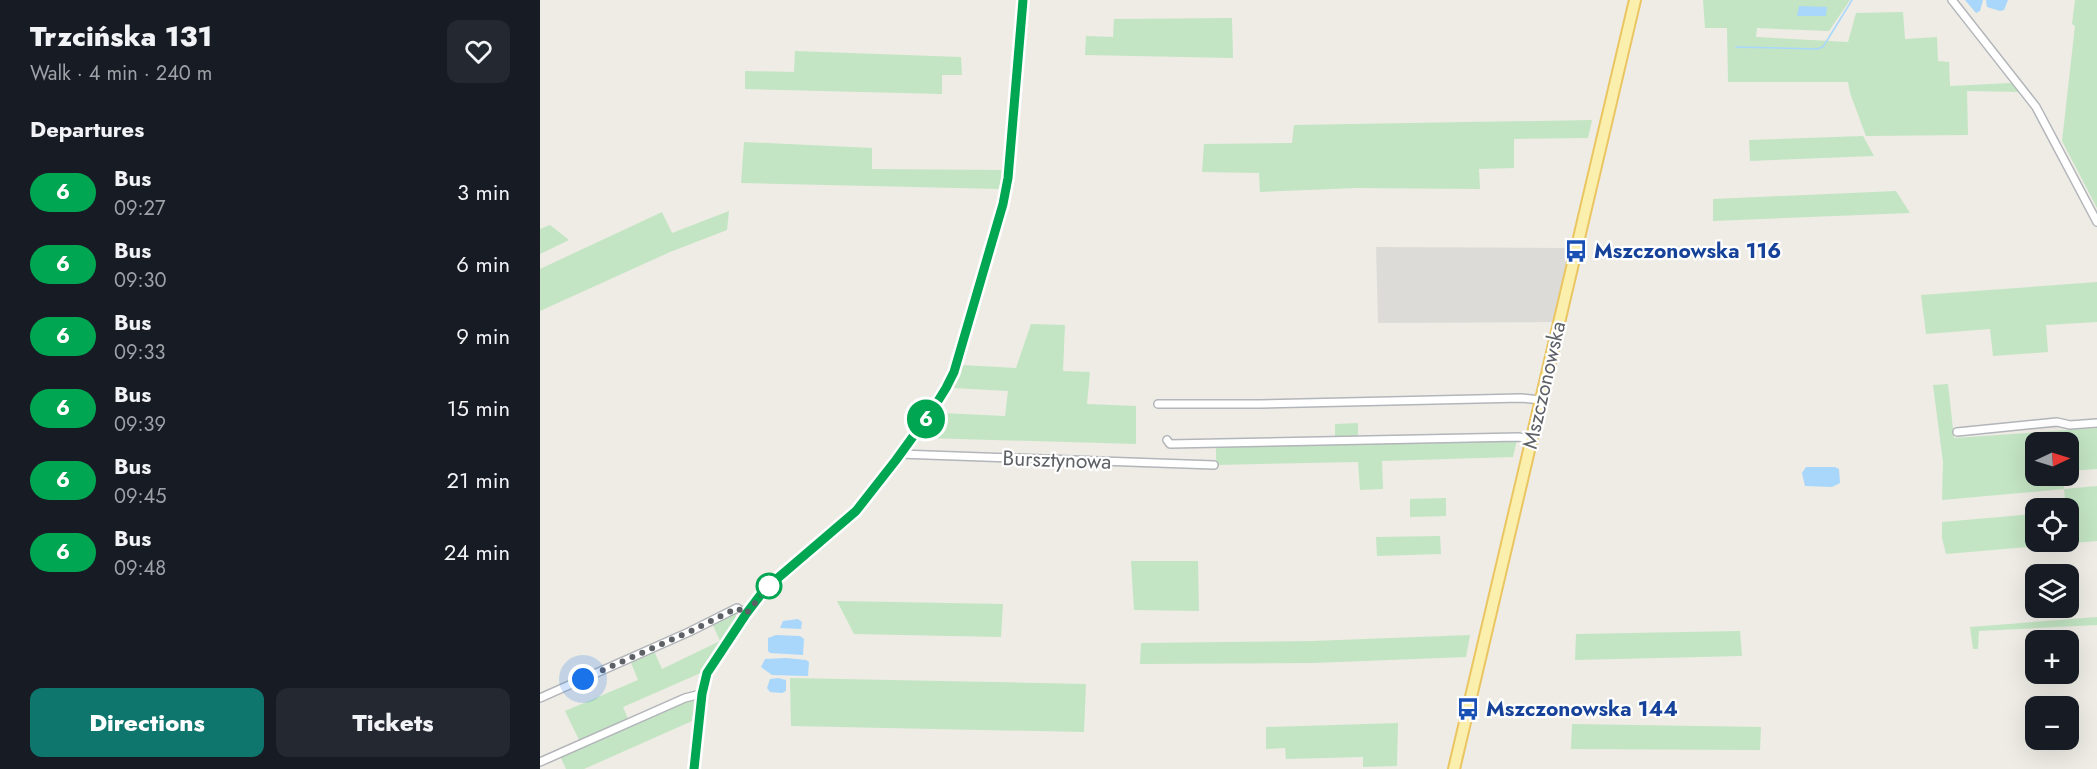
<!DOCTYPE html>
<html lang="en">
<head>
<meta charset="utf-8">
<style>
	body { margin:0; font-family:Jost,sans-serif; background:#242831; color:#f1f3f6; height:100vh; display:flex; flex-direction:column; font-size:22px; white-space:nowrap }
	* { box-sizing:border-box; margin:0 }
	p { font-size:20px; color:#9ea1a6 }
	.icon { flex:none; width:33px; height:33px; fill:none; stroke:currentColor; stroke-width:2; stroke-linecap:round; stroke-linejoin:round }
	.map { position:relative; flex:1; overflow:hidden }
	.side { display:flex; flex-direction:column; background:#171b24; width:540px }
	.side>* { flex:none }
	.badge { padding:0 12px; border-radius:20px; font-size:21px; line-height:39px }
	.needle { width:39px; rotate:86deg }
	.fabs { position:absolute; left:1485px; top:432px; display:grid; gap:12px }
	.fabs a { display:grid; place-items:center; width:54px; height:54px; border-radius:12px; background:#171b24; box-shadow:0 6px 24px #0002; font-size:30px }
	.you { position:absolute; width:30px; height:30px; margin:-15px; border:4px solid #fff; border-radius:50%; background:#1a73e8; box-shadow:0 0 0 9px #1a73e833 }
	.map>.badge { position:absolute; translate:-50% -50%; box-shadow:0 0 0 3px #fff }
	h2 { padding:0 30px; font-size:22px; line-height:54px }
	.round { display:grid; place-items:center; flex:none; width:63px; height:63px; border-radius:12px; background:#242831 }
	.summary { display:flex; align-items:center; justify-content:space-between; height:102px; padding:0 30px }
	h1 { font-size:28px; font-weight:800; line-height:45px }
	.action { display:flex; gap:12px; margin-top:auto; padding:12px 30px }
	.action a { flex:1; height:69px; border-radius:12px; background:#0f766e; color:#fff; font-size:24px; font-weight:800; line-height:69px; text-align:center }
	.action a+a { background:#242831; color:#f1f3f6 }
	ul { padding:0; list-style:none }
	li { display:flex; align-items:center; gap:18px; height:72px; padding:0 30px }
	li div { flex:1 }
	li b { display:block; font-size:22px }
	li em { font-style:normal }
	li .badge { min-width:66px; font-weight:700; text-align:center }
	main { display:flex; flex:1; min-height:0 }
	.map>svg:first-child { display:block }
	.industrial { fill:#dddbd7 }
	.green { fill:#c3e5c3 }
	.water { fill:#a9d7fb }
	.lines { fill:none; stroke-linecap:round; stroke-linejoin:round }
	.stream { stroke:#a9d7fb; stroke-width:1.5 }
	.minor-casing { stroke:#b2b5b9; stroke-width:10 }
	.primary-casing { stroke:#eac562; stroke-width:14 }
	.minor { stroke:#fff; stroke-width:7 }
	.primary { stroke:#fbefad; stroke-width:10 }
	.line-casing { stroke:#fff; stroke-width:14 }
	.line { stroke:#00a651; stroke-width:9 }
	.walk { stroke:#5d6065; stroke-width:6; stroke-dasharray:0 10.8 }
	.stop-dot { fill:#fff; stroke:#00a651; stroke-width:3 }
	.labels { text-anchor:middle; stroke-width:4.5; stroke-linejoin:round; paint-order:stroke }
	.transit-label { font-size:21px; font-weight:bold; fill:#164399; stroke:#fff; text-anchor:start }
	.street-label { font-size:21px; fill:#5d6065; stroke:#fff }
</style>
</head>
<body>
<main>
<section class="side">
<div class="summary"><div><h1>Trzcińska 131</h1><p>Walk · 4 min · 240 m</p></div><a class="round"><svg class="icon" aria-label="heart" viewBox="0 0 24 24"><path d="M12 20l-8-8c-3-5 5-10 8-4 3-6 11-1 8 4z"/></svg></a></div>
<h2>Departures</h2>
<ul>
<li><span class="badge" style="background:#00a651;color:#fff">6</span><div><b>Bus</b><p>09:27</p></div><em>3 min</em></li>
<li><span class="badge" style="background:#00a651;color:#fff">6</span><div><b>Bus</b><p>09:30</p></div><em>6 min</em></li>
<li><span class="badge" style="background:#00a651;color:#fff">6</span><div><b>Bus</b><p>09:33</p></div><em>9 min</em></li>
<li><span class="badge" style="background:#00a651;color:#fff">6</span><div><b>Bus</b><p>09:39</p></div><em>15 min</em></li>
<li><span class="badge" style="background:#00a651;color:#fff">6</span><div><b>Bus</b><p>09:45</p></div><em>21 min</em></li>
<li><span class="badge" style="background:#00a651;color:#fff">6</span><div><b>Bus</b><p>09:48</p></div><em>24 min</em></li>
</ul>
<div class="action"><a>Directions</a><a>Tickets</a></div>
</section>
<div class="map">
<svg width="1557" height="769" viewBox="0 0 1557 769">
	<rect width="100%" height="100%" fill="#eeece5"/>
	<path class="industrial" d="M836,247L1021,248H1031L1013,322L838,323Z"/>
	<path class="green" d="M1163,0H1310L1289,31L1217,28L1216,37L1308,42L1316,13L1363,12L1365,39L1397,37L1398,61L1409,62L1410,86L1471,83L1479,92L1427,91L1428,135L1326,136L1310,93L1308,82H1188L1187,28H1165Z
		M1535,0H1557V208L1522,141L1535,26L1532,24Z
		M692,18L693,58L545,55L546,36L573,37L574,19Z
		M255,51L421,57L422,75H402V94L205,89V71L254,72Z
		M1052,120L1048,138L974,139V168L939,169L940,189L816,188L720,192L719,173L662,172L664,144L752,143L754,125Z
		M1323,136L1334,156L1210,161L1209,140Z
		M204,142L332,148V169L463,170L461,189L201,183Z
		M1356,191L1370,213L1173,221V199Z
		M189,211L187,230L130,252L0,311V269L122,212L132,233Z
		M10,225L29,240L0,254V229Z
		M1557,282V322L1506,325L1508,352L1453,356L1450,329L1386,334L1381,295Z
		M491,324L525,325L523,371L550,372L547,404L596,406V444L385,438L401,413L465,416L468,391L413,388L422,365L476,368Z
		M1408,384L1414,438L1557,428V469L1529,471L1528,442H1496V476H1523L1524,489L1557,486V541L1406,554L1402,538V522L1495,514L1496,542H1528V508H1526L1524,489L1402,500L1403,462L1393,385Z
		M818,423V438L795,439V424Z
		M977,440L973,457L842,461L843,489L820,490L818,462L676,465V447Z
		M906,498V516L870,517V499Z
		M900,536L901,554L837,556L836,537Z
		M591,561H658L659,611L594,610Z
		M297,601L463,604L461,637L314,634Z
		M190,614H196V623L163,672L83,707L89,721L157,691L152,721L44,769H26L20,756L42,746L25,711L98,680L90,660L114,651L122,669L180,641L172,623Z
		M1557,617V625L1439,631L1438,649H1433L1430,627Z
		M1200,631L1202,656L1035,660L1036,634Z
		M930,635L926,657L773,663L600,664L601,643L772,641Z
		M250,678L546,684L544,732L251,726Z
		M858,723L857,766L823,767V757L746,759L745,748L726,749V727Z
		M1032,724L1221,727L1220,750L1031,749Z"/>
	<path class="water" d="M1425,0H1443L1440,11L1436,13Z
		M1446,0H1468L1464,10L1460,11L1447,7Z
		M1259,6L1287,7L1286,16H1257Z
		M1266,467H1295L1299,469L1300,483L1292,487L1265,486L1262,473Z
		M258,619L262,622L261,629L240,628L243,621Z
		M236,635L260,636L264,639L263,655L230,653L228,651V638Z
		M246,658L266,660L269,662L268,676L232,675L221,667L225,659Z
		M238,678L246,680V691L242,693L230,692L227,688L230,679Z"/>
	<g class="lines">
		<path class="stream" d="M1196,47L1277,49L1283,47L1312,0"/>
		<g class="minor-casing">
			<path id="minor" d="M1412,0L1496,107L1557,222
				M618,404H720L981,398L1001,400
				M1417,432L1517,422L1530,425L1557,423
				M627,440L630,444L979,437L992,440
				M360,454L674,465
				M0,698L149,632L197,608L206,614
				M0,762L145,698L161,694
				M154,769L161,694L167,673L173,664L206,614L225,589L316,511L360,454L393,409L406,388L414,371L463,204L468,178L483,0"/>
		</g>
		<g class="primary-casing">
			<path id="primary" d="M914,769L1095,0"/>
		</g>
		<use href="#minor" class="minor"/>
		<use href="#primary" class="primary"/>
	</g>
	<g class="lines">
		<g class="line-casing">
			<path id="line" d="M154,769L162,694L167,673L173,664L206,614L225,589L316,511L356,460L393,409L406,388L414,372L463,204L468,178L483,0"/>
		</g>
		<use href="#line" class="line"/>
		<path class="walk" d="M43,679L149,632L197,608L206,614L229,586"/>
	</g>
	<defs>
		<g id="bus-bare" transform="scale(1.8)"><path d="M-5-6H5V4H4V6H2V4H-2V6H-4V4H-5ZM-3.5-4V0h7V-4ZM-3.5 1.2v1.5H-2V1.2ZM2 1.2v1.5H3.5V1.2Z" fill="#1a4fb4" stroke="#fff" stroke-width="2.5" paint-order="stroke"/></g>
	</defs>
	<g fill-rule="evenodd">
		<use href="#bus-bare" x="1036" y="251"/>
		<use href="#bus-bare" x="928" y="709"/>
	</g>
	<circle class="stop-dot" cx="229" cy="586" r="12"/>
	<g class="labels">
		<g class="transit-label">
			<text x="1054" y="258">Mszczonowska 116</text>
			<text x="946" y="716">Mszczonowska 144</text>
		</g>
		<g class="street-label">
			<text transform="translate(1004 385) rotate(-77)" y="7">Mszczonowska</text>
			<text transform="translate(517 460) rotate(2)" y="7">Bursztynowa</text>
		</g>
	</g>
</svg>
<div class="fabs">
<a><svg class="needle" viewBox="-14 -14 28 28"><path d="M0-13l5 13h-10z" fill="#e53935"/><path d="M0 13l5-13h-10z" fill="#9ea1a6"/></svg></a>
<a><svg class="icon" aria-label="locate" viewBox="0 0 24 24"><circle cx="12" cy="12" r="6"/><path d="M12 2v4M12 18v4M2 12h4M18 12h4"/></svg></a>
<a><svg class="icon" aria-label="layers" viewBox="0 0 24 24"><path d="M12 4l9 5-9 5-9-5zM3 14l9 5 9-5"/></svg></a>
<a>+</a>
<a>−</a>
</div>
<div class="you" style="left:43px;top:679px"></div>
<b class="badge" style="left:386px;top:419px;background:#00a651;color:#fff">6</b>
</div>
</main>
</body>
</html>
